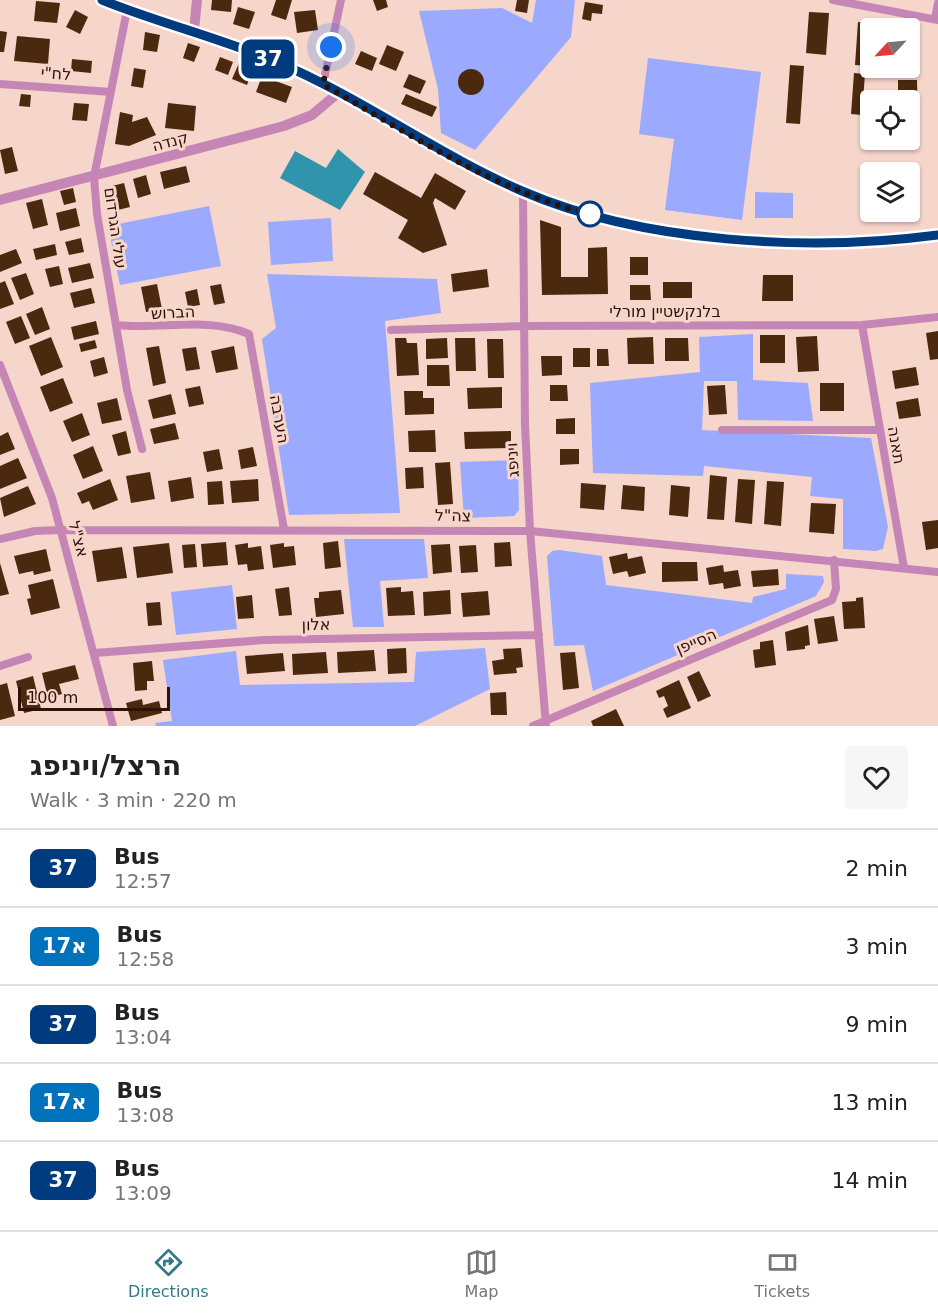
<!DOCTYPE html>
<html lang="en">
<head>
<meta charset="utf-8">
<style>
	body { margin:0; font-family:"DejaVu Sans",Heebo,sans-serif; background:#f6f6f6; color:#222; height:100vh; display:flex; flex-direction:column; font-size:22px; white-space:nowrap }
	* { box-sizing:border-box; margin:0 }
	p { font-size:20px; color:#767676 }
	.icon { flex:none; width:33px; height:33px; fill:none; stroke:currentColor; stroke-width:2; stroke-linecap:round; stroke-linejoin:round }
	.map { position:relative; height:726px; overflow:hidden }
	.details { display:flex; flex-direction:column; background:#fff; flex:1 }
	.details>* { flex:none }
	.badge { padding:0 12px; border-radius:9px; font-size:21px; line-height:39px }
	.needle { width:39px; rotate:244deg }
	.controls { position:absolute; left:860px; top:18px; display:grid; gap:12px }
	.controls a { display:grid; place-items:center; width:60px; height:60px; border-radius:6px; background:#fff; box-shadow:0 2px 4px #0004; font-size:30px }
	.scale { position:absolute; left:18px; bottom:15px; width:152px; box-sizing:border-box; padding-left:6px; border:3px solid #2e1109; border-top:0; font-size:16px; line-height:21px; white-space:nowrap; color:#2e1109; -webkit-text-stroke:4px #f6d5cb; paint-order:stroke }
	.you { position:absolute; width:30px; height:30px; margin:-15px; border:4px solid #fff; border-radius:50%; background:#1a73e8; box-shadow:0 0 0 9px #1a73e833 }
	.map>.badge { position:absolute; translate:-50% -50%; box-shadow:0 0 0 3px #fff }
	.round { display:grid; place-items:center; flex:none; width:63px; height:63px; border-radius:6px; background:#f6f6f6 }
	.overview { display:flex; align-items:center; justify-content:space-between; height:102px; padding:0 30px }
	h1 { font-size:28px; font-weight:800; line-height:45px }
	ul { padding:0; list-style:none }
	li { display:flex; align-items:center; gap:18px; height:78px; padding:0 30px; border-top:2px solid #e0e0e0 }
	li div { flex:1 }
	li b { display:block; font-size:22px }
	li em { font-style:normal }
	li .badge { min-width:66px; font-weight:700; text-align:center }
	.menu { display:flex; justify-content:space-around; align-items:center; height:84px; border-top:2px solid #e0e0e0; background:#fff; font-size:16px; color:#767676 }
	.menu a { display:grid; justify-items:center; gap:3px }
	.menu .current { color:#347888 }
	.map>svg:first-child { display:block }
	.green { fill:#9ba9ff }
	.water { fill:#3095ac }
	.building { fill:#4b290e }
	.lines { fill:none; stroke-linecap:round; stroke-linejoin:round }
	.minor { stroke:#c586b6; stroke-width:8 }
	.tertiary { stroke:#c586b6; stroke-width:10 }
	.line-casing { stroke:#fff; stroke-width:14 }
	.line { stroke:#003b80; stroke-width:9 }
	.walk { stroke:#2e1109; stroke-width:6; stroke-dasharray:0 10.8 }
	.stop-dot { fill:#fff; stroke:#003b80; stroke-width:3 }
	.labels { text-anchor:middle; stroke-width:6; stroke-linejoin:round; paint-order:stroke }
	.street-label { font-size:16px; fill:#2e1109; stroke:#f6d5cb }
</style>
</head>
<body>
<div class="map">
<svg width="938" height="726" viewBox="0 0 938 726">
	<rect width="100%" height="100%" fill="#f6d5cb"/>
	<path class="green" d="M536,0H575L571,37L475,150L441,133L438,89L419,11L502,8L532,23Z
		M648,58L761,72L742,220L665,210L674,139L639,134Z
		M755,192L793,193V218H755Z
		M209,206L221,266L120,285L108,226Z
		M331,218L333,261L271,265L268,222Z
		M267,274L437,279L441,313L385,321L400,513L289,515L262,339L276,328Z
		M753,334V380L808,383L813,421L738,420L737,381H704L702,430L871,438L888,527L883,549L876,551L843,549V499L810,496L812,477L704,466L703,476L593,473L590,383L700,372L699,337Z
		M518,460L519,510L514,516L464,518L460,462Z
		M344,539H424L428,578L380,581L384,627H353Z
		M559,550L602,556L606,585L752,603L753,597L786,589V574L823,576L824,582L816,596L593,691L584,645L554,646L547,556L552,551Z
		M232,585L237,629L176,635L171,592Z
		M485,648L490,689L415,726H156L155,723L172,721L163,660L236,651L240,685L414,682L416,652Z"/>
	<path class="water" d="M338,149L365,172L340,210L280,178L295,151L326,168Z"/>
	<path class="building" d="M212,0H232L231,12L211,10Z
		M276,0H292L286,20L271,15Z
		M373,0H386L388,7L377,11Z
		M517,0H529L527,13L515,11Z
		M36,1L60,3L57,23L34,21Z
		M585,2L603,5L602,14L592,13L591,21L582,19Z
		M238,7L255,12L249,29L233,24Z
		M75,10L88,17L80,34L66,27Z
		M315,10L318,30L297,33L294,12Z
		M809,12L829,13L826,55L806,53Z
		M858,22L874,23V28H870V66L855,65Z
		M0,31L7,32L4,52H0Z
		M145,32L160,35L157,52L143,50Z
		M17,36L50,39L48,64L14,61Z
		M909,40H918L919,62L909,63Z
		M188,43L200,47L194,62L183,58Z
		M387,45L404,52L396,71L379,64Z
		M361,51L377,58L372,71L355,64Z
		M220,57L233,62L228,75L215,70Z
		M72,59L92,61L91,73L71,71Z
		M239,63L253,68L247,85L232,79Z
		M790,65L804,66L800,124L786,123Z
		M134,68L146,70L143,88L131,86Z
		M458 82a13 13 0 1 1 26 0a13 13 0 1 1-26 0Z
		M854,73L865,74L862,115L851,114Z
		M409,74L426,81L420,94L403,87Z
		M262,76L292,87L286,103L256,92Z
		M898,80H917L918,125H909V100H898Z
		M21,94L31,95L30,107L19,106Z
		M406,94L437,107L432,117L401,104Z
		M74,103L89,104L87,121L72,120Z
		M168,103L196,106L194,131L165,128Z
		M120,112L133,115L132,122L147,117L156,135L129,146L115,144Z
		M12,147L18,171L5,174L0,150Z
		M186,166L190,182L164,189L160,172Z
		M375,172L421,198L435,173L466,191L455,210L435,198L433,203L447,245L423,253L398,238L408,220L363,194Z
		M146,175L151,194L138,198L133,179Z
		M124,183L130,207L114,211L108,187Z
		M73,188L76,202L64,205L60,191Z
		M42,199L48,225L33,229L26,203Z
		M76,208L80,226L60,231L56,213Z
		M540,220L561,227V277H588V248L607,247L608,294L542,295Z
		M81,238L84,252L69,255L65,242Z
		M55,244L57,255L36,260L33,249Z
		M16,249L22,263L0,272V255Z
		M630,257H648V275H630Z
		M90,263L94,278L72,283L68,268Z
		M59,266L63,284L50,287L45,269Z
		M487,269L489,287L453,292L451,274Z
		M26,273L34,294L20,300L11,278Z
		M763,275H793V301H762Z
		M5,281L14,304L0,309V283Z
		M663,282H692V298H663Z
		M157,284L162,309L146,312L141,287Z
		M221,284L225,303L214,305L210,286Z
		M630,285H650L651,300H630Z
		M91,288L95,303L74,308L70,293Z
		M197,289L200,305L188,307L185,292Z
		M42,307L50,329L35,335L26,314Z
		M21,316L30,338L15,344L6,322Z
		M96,321L99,334L74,340L71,327Z
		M938,331V359L930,360L926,333Z
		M760,335H785V363H760Z
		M817,336L819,371L798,372L796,337Z
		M51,337L63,367L41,376L29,346Z
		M653,337L654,364H628L627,338Z
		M395,338H406L407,343H417L419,375L397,376Z
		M447,338L448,358L426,359V339Z
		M455,338H475L476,371H456Z
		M665,338H688L689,361H665Z
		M487,339H503L504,378H488Z
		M95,340L97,348L81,352L79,344Z
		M159,346L166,383L153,386L146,348Z
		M234,346L238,369L216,373L211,351Z
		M196,347L200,369L186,371L182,349Z
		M573,348H590V367H573Z
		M597,349H608L609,366H597Z
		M541,356H562V375L542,376Z
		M104,357L108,373L94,377L90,361Z
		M427,365H449L450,386H427Z
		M916,367L919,385L895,389L892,371Z
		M63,378L73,403L50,412L40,387Z
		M820,383H844V411H820Z
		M550,385H567L568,401H550Z
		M725,385L727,414L709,415L707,386Z
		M200,386L204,404L189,407L185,389Z
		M502,387V408L468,409L467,388Z
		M404,391H423V398H434V414L405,415Z
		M171,394L176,414L153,419L148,400Z
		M117,398L122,420L102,424L97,403Z
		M918,398L921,416L899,419L896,402Z
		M82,413L90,435L72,442L63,421Z
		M575,418V434H556V419Z
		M175,423L179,439L154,444L150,429Z
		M435,430L436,452H409L408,431Z
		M126,431L131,453L118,456L112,435Z
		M511,431V448L465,449L464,432Z
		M8,432L15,449L0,455V436Z
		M93,446L103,471L83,479L73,455Z
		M253,447L257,466L241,469L238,450Z
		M219,449L223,469L207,472L203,452Z
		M560,449H579V464L560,465Z
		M18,458L27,478L0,489V466Z
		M450,462L453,504L438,505L435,463Z
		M423,467L424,488L406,489L405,468Z
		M150,472L155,499L131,503L126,476Z
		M710,475L727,477L724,520L707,519Z
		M191,477L194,498L171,502L168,481Z
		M110,479L118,500L93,510L89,501L82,504L77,493Z
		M258,479L259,501L232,503L230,481Z
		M738,479L755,480L752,524L735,522Z
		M222,481L224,504L208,505L207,482Z
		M767,481L784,482L781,526L764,524Z
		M581,483L606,485L604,510L580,508Z
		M623,485L645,487L644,511L621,509Z
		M671,485L690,487L688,517L669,515Z
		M28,486L36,504L4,517L0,498Z
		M811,503L836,504L834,534L809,532Z
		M938,520V548L926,550L922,522Z
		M338,541L341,567L325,569L323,543Z
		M226,542L228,565L203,567L201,544Z
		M510,542L512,566L495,567L494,543Z
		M169,543L173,573L137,578L133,547Z
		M248,543V548L261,546L264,569L248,571L247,564L238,565L235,545Z
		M284,543V547L294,546L296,565L273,568L270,545Z
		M195,544L197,567L184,568L182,545Z
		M450,544L452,572L433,574L431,545Z
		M476,545L478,572L461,573L459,546Z
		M122,547L127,578L97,582L92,551Z
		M46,549L51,571L34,575L33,571L19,574L14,556Z
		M627,553L628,559L642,556L646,573L629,577L627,571L613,574L609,557Z
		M662,562H697L698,581L662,582Z
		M0,563L9,594L0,596Z
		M723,565L724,572L738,570L741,586L724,589L723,583L709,585L706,568Z
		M778,569L779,585L753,587L751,571Z
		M53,579L60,608L31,615L27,599L31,598L28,585Z
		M289,587L292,615L279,616L275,589Z
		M401,587V592L413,591L415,615L388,616L386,588Z
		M341,590L344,614L316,617L314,598H319V592Z
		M450,590L451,614L424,616L423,592Z
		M488,591L490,615L463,617L461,593Z
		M252,595L254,618L238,619L236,597Z
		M863,597L865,628L844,629L842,602L856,601V598Z
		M160,602L162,625L148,626L146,603Z
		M834,616L838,641L818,644L814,619Z
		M808,625L810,645L805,646V649L787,651L785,632Z
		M773,640L776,665L755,668L753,650L760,649V642Z
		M406,648L407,673L388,674L387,649Z
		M521,648L523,667L516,668L517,673L494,675L492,661L504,659L503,649Z
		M374,650L376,671L338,673L337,652Z
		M326,652L328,673L293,675L292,654Z
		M575,652L579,688L563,690L560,653Z
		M283,653L285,671L247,674L245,656Z
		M152,661L154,681H147V690L135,691L133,663Z
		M75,665L79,679L59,684L62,694L48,698L42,673Z
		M699,671L711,696L698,702L687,677Z
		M33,676L41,709L24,713L16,681Z
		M679,680L691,708L667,718L663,709L668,706L664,696L659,698L656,691Z
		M7,683L15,716L0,720V685Z
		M506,692L507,715H491L490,693Z
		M142,699L143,705L159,701L162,713L131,721L126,703Z
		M616,709L624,726H593L591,721Z"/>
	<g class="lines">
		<path class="minor" d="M833,0L938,20
			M127,10L94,177L97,214L127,390L142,449
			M935,19L938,3
			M0,84L111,92
			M323,84L341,0
			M523,192L525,425L530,531L546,726
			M117,325C160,330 208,316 249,334L284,529
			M862,325L904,568
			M391,330L523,326L862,325L938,317
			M0,365L52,498L113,726
			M722,430H879
			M0,539L35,531L61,530L530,531L938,572
			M95,653L264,640L539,635
			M0,666L28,657
			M533,726L832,600L836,589L834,560"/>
		<path class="tertiary" d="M102,0C160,22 220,38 277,62C362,99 437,155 522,191C645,244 807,252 938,235
			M194,30L197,0
			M0,200L284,126L312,115L338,93"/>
	</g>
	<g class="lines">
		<g class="line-casing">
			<path id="line" d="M102,0C159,23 220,38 277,62C362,98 437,154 522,191C642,243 809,252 938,235"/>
		</g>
		<use href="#line" class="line"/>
		<path class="walk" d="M331,47L323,84C404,132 503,194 590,214"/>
	</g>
	<circle class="stop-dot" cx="590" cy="214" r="12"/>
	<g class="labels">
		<g class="street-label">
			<text transform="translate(56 73) rotate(4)" y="6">לח"י</text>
			<text transform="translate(170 141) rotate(-15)" y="6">קנדה</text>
			<text transform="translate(116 228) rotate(82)" y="6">עולי הגרדום</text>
			<text x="665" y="317">בלנקשטיין מורלי</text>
			<text transform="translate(173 312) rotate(-3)" y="6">הברוש</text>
			<text transform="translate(280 419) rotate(80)" y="6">הערבה</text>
			<text transform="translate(897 445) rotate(80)" y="6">תאנה</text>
			<text transform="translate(512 460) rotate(-93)" y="6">ויניפג</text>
			<text transform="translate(453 515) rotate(1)" y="6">צה"ל</text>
			<text transform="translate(79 539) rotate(74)" y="6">אצ"ל</text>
			<text transform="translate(316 624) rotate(-1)" y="6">אלון</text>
			<text transform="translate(696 641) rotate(-23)" y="6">הסייפן</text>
		</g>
	</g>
</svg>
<div class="controls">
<a><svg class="needle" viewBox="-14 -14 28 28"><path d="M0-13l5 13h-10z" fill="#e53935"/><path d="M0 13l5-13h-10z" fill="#767676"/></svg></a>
<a><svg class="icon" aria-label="locate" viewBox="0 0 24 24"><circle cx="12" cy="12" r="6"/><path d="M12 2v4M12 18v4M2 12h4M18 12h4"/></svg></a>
<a><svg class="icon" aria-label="layers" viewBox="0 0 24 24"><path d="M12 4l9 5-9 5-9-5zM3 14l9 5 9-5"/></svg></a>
</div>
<div class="scale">100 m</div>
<div class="you" style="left:331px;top:47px"></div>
<b class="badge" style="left:268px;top:59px;background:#003b80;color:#fff">37</b>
</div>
<section class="details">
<div class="overview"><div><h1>הרצל/ויניפג</h1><p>Walk · 3 min · 220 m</p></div><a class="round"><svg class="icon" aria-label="heart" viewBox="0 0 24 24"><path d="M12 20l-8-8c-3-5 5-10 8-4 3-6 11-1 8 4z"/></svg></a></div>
<ul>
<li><span class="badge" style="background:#003b80;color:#fff">37</span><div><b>Bus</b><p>12:57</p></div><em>2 min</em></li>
<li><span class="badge" style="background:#0072bc;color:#fff">17א</span><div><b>Bus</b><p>12:58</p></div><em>3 min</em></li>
<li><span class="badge" style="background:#003b80;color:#fff">37</span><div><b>Bus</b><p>13:04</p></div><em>9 min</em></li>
<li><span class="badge" style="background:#0072bc;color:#fff">17א</span><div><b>Bus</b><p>13:08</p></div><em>13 min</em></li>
<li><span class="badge" style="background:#003b80;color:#fff">37</span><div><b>Bus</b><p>13:09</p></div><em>14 min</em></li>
</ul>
</section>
<nav class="menu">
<a class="current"><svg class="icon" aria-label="directions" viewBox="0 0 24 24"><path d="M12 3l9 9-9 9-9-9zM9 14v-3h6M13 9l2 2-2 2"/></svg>Directions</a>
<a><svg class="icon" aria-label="map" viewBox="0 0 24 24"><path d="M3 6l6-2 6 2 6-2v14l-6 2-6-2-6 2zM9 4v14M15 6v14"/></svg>Map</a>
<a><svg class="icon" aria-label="tickets" viewBox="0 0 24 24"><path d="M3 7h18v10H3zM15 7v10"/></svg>Tickets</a>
</nav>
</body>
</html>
